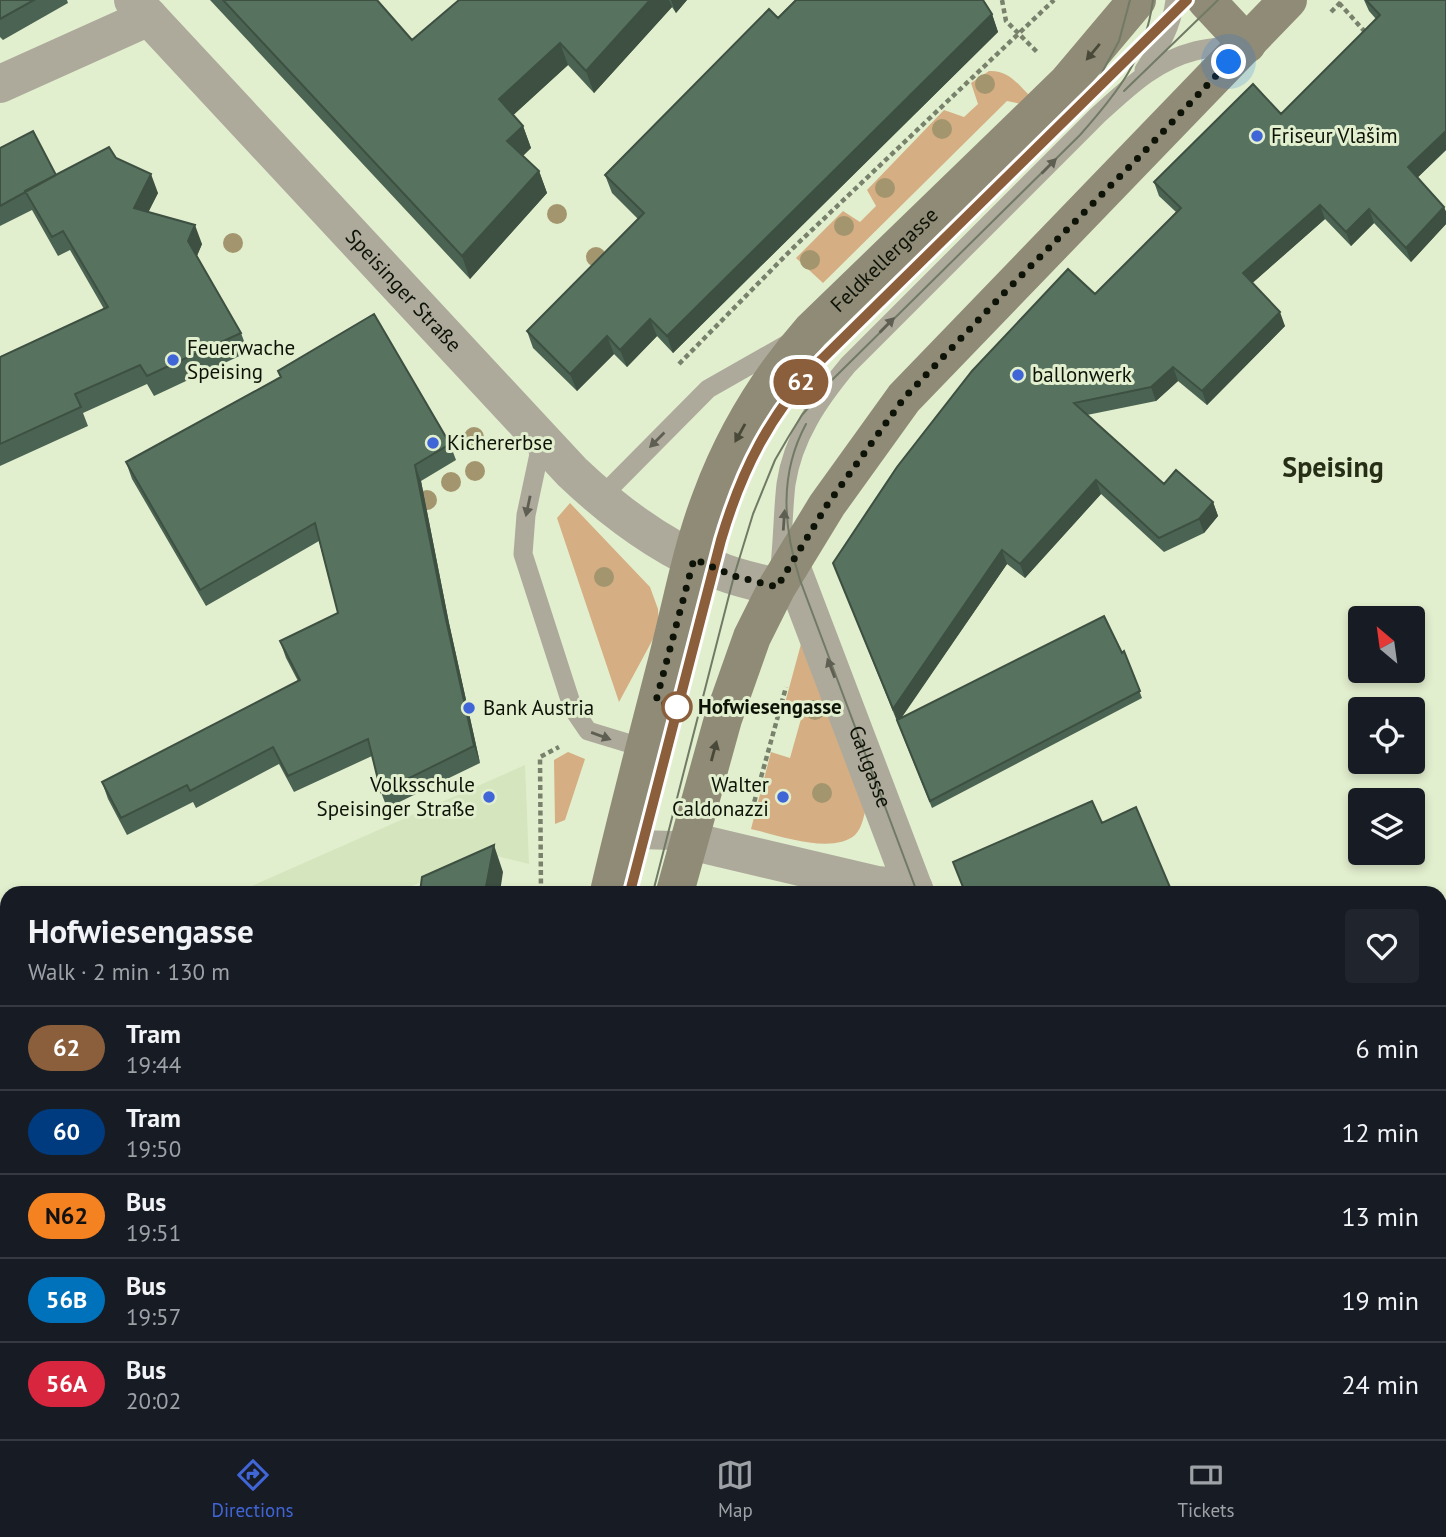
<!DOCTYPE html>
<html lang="en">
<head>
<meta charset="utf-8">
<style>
	body { margin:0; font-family:"PT Sans",sans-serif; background:#20242c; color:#f1f3f6; height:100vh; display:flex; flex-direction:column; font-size:26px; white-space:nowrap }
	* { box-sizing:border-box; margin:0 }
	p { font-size:23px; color:#9ea1a6 }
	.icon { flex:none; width:38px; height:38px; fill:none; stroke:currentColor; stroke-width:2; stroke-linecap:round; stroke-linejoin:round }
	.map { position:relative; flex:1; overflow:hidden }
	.side { position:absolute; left:0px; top:886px; width:1447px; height:555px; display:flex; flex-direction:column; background:#171b24; border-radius:21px 21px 0 0; box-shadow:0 4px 10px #0003 }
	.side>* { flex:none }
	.badge { padding:0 14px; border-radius:23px; font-size:24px; line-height:46px }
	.needle { width:46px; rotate:331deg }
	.buttons { position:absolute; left:1348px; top:606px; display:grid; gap:14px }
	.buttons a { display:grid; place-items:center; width:77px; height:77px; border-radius:7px; background:#171b24; box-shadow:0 4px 10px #0003; font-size:35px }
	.you { position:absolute; width:35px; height:35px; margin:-18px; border:5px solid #fff; border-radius:50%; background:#1a73e8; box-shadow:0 0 0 10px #1a73e833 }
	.map>.badge { position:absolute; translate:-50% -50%; box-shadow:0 0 0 4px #fff }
	.round { display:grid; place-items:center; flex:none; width:74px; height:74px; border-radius:7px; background:#20242c }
	.summary { display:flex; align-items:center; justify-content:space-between; height:119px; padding:0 28px }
	h1 { font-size:33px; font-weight:600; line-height:52px }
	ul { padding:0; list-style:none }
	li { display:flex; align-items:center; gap:21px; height:84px; padding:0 28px; border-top:2px solid #363941 }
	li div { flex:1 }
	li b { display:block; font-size:26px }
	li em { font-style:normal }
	li .badge { min-width:77px; font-weight:700; text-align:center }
	.tabs { display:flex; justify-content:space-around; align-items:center; height:98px; border-top:2px solid #363941; background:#171b24; font-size:19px; color:#9ea1a6 }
	.tabs a { display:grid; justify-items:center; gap:4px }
	.tabs .on { color:#4065d7 }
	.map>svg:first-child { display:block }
	.built { fill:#d5e5be }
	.green { fill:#d6ae83 }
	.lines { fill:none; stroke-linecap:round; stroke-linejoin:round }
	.path { stroke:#78816b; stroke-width:4.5; stroke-dasharray:5 3.5; stroke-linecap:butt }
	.lane { stroke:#adaa9c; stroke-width:19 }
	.street { stroke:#adaa9c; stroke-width:38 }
	.secondary { stroke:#908b76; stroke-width:38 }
	.tram { stroke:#717a65; stroke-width:2 }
	.tree { fill:#a3966f }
	.wall { fill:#4b6352 }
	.shaded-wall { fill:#3d5042 }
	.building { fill:#57735f; stroke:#3d5042; stroke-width:2 }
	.oneway { fill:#484939 }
	.oneway2 { fill:#5e5e52 }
	.line-casing { stroke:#fff; stroke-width:16 }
	.line { stroke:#8b5e3c; stroke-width:10 }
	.walk { stroke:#0e1308; stroke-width:7; stroke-dasharray:0 12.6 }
	.poi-dot { fill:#4065d7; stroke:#e2efce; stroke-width:2.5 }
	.stop-dot { fill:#fff; stroke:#8b5e3c; stroke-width:3.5 }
	.labels { text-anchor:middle; stroke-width:6; stroke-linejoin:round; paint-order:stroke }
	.poi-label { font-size:21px; fill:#0e1308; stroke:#e2efce; text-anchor:start }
	.street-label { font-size:21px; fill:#0e1308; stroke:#e2efce }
	.stop-label { font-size:21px; font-weight:bold; fill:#0e1308; stroke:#e2efce; text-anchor:start }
	.district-label { font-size:28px; font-weight:bold; fill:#262f15; stroke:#e2efce }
</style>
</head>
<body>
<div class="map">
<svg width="1446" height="1439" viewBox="0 0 1446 1439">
	<rect width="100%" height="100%" fill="#e2efce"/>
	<path class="built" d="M525,765L529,864L484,853L399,892H238Z
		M0,946L7,962V1433H182L169,1439H0Z"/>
	<path class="green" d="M989,71C1008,70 1017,83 1029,95L1021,104L1007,101L823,283L796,258L843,211L860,222L876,206L867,190L944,110L964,117L978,104L971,83Z
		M570,503L650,587L658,609L659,628L619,702L557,518Z
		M801,644L867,804C864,814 863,827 855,835C832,855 778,835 751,829L771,752L790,758L801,719L782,714Z
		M568,752L585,759L565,820L555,824L554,760Z
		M13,1433H121L108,1439H16Z"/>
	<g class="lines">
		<path class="path" d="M1002,0L1006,21L1037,52
			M1339,3L1367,34
			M1331,12L1343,0
			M679,364L793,248L1054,0
			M752,810L786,687
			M541,892L540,757L559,747"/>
		<path class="lane" d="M1144,70C1159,48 1172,27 1175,0
			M542,440L526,515L523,554L573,709L588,731L644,748
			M600,498L708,389L789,343
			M780,565C783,538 783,510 786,484C793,437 819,400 848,365L1098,115C1128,88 1155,61 1195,51C1209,47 1224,47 1239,45
			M621,839L690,841"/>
		<g class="street">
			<path id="s1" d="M133,0L572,472C613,511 661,547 715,569C735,578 756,582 777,587"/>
			<path d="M0,84L149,17"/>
			<path d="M791,566L915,892"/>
			<path d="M690,841L877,885L914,889"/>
			<path d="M1116,1433L1118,1439"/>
		</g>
		<g class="secondary">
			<path d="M1206,0L1247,44"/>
			<path id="s2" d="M609,892C627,815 647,738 667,661C681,607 691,550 711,498C734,436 768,380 811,331L1067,83L1137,0"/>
			<path d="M675,892L723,719L752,637L777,587L827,505L904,398L1288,0"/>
			<path d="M485,1439L486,1433"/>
			<path d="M562,1439L563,1433"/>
		</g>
		<g class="tram">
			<path d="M1099,78L1119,41L1130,0"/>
			<path d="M1124,91L1218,0"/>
			<path id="s3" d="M806,424C779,474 783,527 800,580L917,892"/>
			<path d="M630,892L721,540C743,469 770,415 821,360L1187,0"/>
			<path d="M653,892L734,576L753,514L775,460L789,436L802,415L833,379L1080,135C1118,92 1145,59 1153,0"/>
			<path d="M1121,1433L1123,1439"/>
			<path d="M519,1439L520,1433"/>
			<path d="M541,1439L542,1433"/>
		</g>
	</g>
	<g class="tree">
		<circle cx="985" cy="84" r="10"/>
		<circle cx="942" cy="129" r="10"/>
		<circle cx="885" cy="188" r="10"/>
		<circle cx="557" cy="214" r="10"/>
		<circle cx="844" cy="226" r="10"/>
		<circle cx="233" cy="243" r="10"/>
		<circle cx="596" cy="257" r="10"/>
		<circle cx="810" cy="260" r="10"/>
		<circle cx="474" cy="437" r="10"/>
		<circle cx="475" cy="471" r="10"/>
		<circle cx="451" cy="482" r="10"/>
		<circle cx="427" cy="500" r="10"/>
		<circle cx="604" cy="577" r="10"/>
		<circle cx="815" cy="710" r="10"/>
		<circle cx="822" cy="793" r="10"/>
	</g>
	<path class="wall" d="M0,0H67L68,3L3,40L0,37Z
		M210,0H377L412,40L459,0H687L676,13L672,7L594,93L568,65L513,115L523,126L531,148L523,156L539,171L547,193L470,279Z
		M1364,0H1446V150L1417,178L1444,207L1446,212V224L1411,262L1374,223L1351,246L1325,219L1252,283L1285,326L1207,405L1178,381L1156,401L1087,415L1164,484L1213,502L1218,516L1204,533L1164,552L1101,494L1025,578L1007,564L901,717L1124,651L1142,698L932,808L833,563L1176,212L1159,196L1154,182L1281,114L1376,19L1369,11Z
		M992,14L998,32L673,353L657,336L627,367L614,354L577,391L533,348L527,331L638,219L612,193L605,175L778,18Z
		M0,148L56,175L116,158L158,193L148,212L202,244L197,256L241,333L248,352L154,396L147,384L83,413L88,426L0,466V357L104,309L70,250L58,256L32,210L0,226Z
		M278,371L450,444L456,460L421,481L449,623L480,763L387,808L381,792L372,756L294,792L279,764L196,808L193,802L127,835L108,799L102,782L298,681L286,658L280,641L338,613L319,541L206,606L132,479L126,462L280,377Z
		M0,1270L7,1289L0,1293Z"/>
	<path class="shaded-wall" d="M650,0H669L672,7L594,93L586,71Z
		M671,0H687L676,13Z
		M992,14L998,32L673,353L667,336Z
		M560,43L568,65L507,121L499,99Z
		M523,126L531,148L515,163L507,141Z
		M1446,131V150L1413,182L1408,167Z
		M539,171L547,193L470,279L462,256Z
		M151,174L158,193L141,227L134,208Z
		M1320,205L1325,219L1248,287L1243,273Z
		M1444,207L1446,212V224L1411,262L1406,248Z
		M1369,209L1374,223L1351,246L1346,232Z
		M195,225L202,244L195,260L188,241Z
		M1280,312L1285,326L1207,405L1202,391Z
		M650,319L657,336L627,367L620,350Z
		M607,336L614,354L577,391L570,374Z
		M1173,367L1178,381L1156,401L1151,387Z
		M415,465L421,481L449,623L480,763L474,746L443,606Z
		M1096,480L1101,494L1025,578L1020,564Z
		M1213,502L1218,516L1204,533L1199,519Z
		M1002,550L1007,564L898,723L893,709Z
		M494,845L503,872L500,892H485Z
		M389,1433H403L402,1439H388Z"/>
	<path class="building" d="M0,0H34L0,19Z
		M223,0H377L412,40L459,0H650L586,71L560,43L499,99L523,126L507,141L539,171L462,256Z
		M796,0H983L992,14L667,336L650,319L620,350L607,336L570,374L527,331L644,213L605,175L769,9L778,18Z
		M1366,0H1446V131L1408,167L1444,207L1406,248L1369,209L1346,232L1320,205L1243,273L1280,312L1202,391L1173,367L1151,387L1074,403L1164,484L1176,470L1213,502L1199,519L1159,538L1096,480L1020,564L1002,550L893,709L833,563L897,467L972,371L1068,269L1095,294L1181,208L1154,182L1253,84L1281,114L1380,15Z
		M33,131L56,175L0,206V148Z
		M109,147L116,158L151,174L134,208L195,225L188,241L241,333L147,376L140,365L75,394L81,407L0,444V357L108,307L63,231L52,237L25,191Z
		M374,314L450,444L415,465L443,606L474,746L381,792L368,739L288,776L273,747L190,791L187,785L121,818L102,782L300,680L280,641L338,613L315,523L200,590L126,462L281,377L278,371Z
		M1104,616L1122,653L1124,651L1140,691L930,801L897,720Z
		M1092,801L1102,823L1136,807L1172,892H965L953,862Z
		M494,845L485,892H420L422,877Z
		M375,887L418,892H374Z
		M1446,1241V1439H1196L1194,1433H1440V1381L1443,1379L1440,1372V1243Z
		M288,1433H389L388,1439H287Z
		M617,1433H796L797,1439H616Z
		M984,1433H1078L1080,1439H987Z"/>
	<defs><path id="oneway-solid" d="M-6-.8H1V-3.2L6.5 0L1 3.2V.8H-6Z" transform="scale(1.75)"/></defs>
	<g class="oneway">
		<use href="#oneway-solid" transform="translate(1093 52) rotate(130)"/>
		<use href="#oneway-solid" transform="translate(740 433) rotate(119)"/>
		<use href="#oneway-solid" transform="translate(714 751) rotate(-75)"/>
	</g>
	<g class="oneway2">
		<use href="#oneway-solid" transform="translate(1049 166) rotate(-45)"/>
		<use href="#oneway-solid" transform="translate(887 325) rotate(-45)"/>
		<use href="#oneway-solid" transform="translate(657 440) rotate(135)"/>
		<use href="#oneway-solid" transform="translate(528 506) rotate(102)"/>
		<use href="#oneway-solid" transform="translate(784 520) rotate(-86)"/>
		<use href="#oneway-solid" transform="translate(831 668) rotate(-111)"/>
		<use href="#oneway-solid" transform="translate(601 736) rotate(20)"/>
	</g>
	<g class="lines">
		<g class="line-casing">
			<path id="line" d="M630,892L721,540C742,469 770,414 821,360L1187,0"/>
		</g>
		<use href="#line" class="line"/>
		<path class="walk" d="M677,707L656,701L694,559L734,576L777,587L827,505L904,398L1007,290L1139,157L1229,62"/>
	</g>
	<g class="poi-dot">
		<circle cx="1257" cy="136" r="7"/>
		<circle cx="173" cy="360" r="7"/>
		<circle cx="1018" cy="375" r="7"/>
		<circle cx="433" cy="443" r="7"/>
		<circle cx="469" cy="708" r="7"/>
		<circle cx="489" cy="797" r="7"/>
		<circle cx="783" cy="797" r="7"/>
	</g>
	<circle class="stop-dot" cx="677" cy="707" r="14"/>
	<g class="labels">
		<g class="poi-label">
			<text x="1271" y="143">Friseur Vlašim</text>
			<text x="187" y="355">Feuerwache<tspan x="187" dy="24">Speising</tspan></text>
			<text x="1032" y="382">ballonwerk</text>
			<text x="447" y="450">Kichererbse</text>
			<text x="483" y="715">Bank Austria</text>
			<text x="475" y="792" text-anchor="end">Volksschule<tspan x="475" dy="24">Speisinger Straße</tspan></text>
			<text x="769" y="792" text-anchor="end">Walter<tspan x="769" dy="24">Caldonazzi</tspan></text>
		</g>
		<g class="street-label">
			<text dy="7" stroke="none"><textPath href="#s2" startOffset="705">Feldkellergasse</textPath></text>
			<text dy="7" stroke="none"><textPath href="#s1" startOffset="397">Speisinger Straße</textPath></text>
			<text dy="7" stroke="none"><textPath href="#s3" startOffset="360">Gallgasse</textPath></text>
		</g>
		<g class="stop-label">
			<text x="698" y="714">Hofwiesengasse</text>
		</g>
		<g class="district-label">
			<text x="1333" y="477">Speising</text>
		</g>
	</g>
</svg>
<div class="buttons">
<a><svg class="needle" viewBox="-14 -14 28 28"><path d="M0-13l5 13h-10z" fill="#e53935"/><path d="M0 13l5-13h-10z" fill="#9ea1a6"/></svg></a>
<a><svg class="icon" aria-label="locate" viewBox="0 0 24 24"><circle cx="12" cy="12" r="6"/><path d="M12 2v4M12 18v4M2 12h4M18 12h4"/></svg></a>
<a><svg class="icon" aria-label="layers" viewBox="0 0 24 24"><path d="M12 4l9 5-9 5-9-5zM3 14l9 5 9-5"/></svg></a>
</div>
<div class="you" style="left:1229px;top:62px"></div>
<b class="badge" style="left:801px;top:382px;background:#8b5e3c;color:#fff">62</b>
<section class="side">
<div class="summary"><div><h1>Hofwiesengasse</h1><p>Walk · 2 min · 130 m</p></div><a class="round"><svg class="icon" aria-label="heart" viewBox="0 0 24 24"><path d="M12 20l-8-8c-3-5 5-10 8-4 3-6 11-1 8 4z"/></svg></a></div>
<ul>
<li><span class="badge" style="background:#8b5e3c;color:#fff">62</span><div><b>Tram</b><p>19:44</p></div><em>6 min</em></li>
<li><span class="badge" style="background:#003b80;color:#fff">60</span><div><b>Tram</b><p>19:50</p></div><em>12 min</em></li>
<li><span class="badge" style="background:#f58220;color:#111">N62</span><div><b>Bus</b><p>19:51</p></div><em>13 min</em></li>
<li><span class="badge" style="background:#0072bc;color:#fff">56B</span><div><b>Bus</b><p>19:57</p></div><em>19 min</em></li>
<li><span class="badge" style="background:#d7263d;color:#fff">56A</span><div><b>Bus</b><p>20:02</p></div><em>24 min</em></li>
</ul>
</section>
</div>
<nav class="tabs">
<a class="on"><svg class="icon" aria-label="directions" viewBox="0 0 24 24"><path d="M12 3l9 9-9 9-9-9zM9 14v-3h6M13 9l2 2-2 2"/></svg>Directions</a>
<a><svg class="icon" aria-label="map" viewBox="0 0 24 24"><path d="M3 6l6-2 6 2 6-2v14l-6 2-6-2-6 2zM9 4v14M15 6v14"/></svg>Map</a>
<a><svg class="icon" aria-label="tickets" viewBox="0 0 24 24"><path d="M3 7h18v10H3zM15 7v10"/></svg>Tickets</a>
</nav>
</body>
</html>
